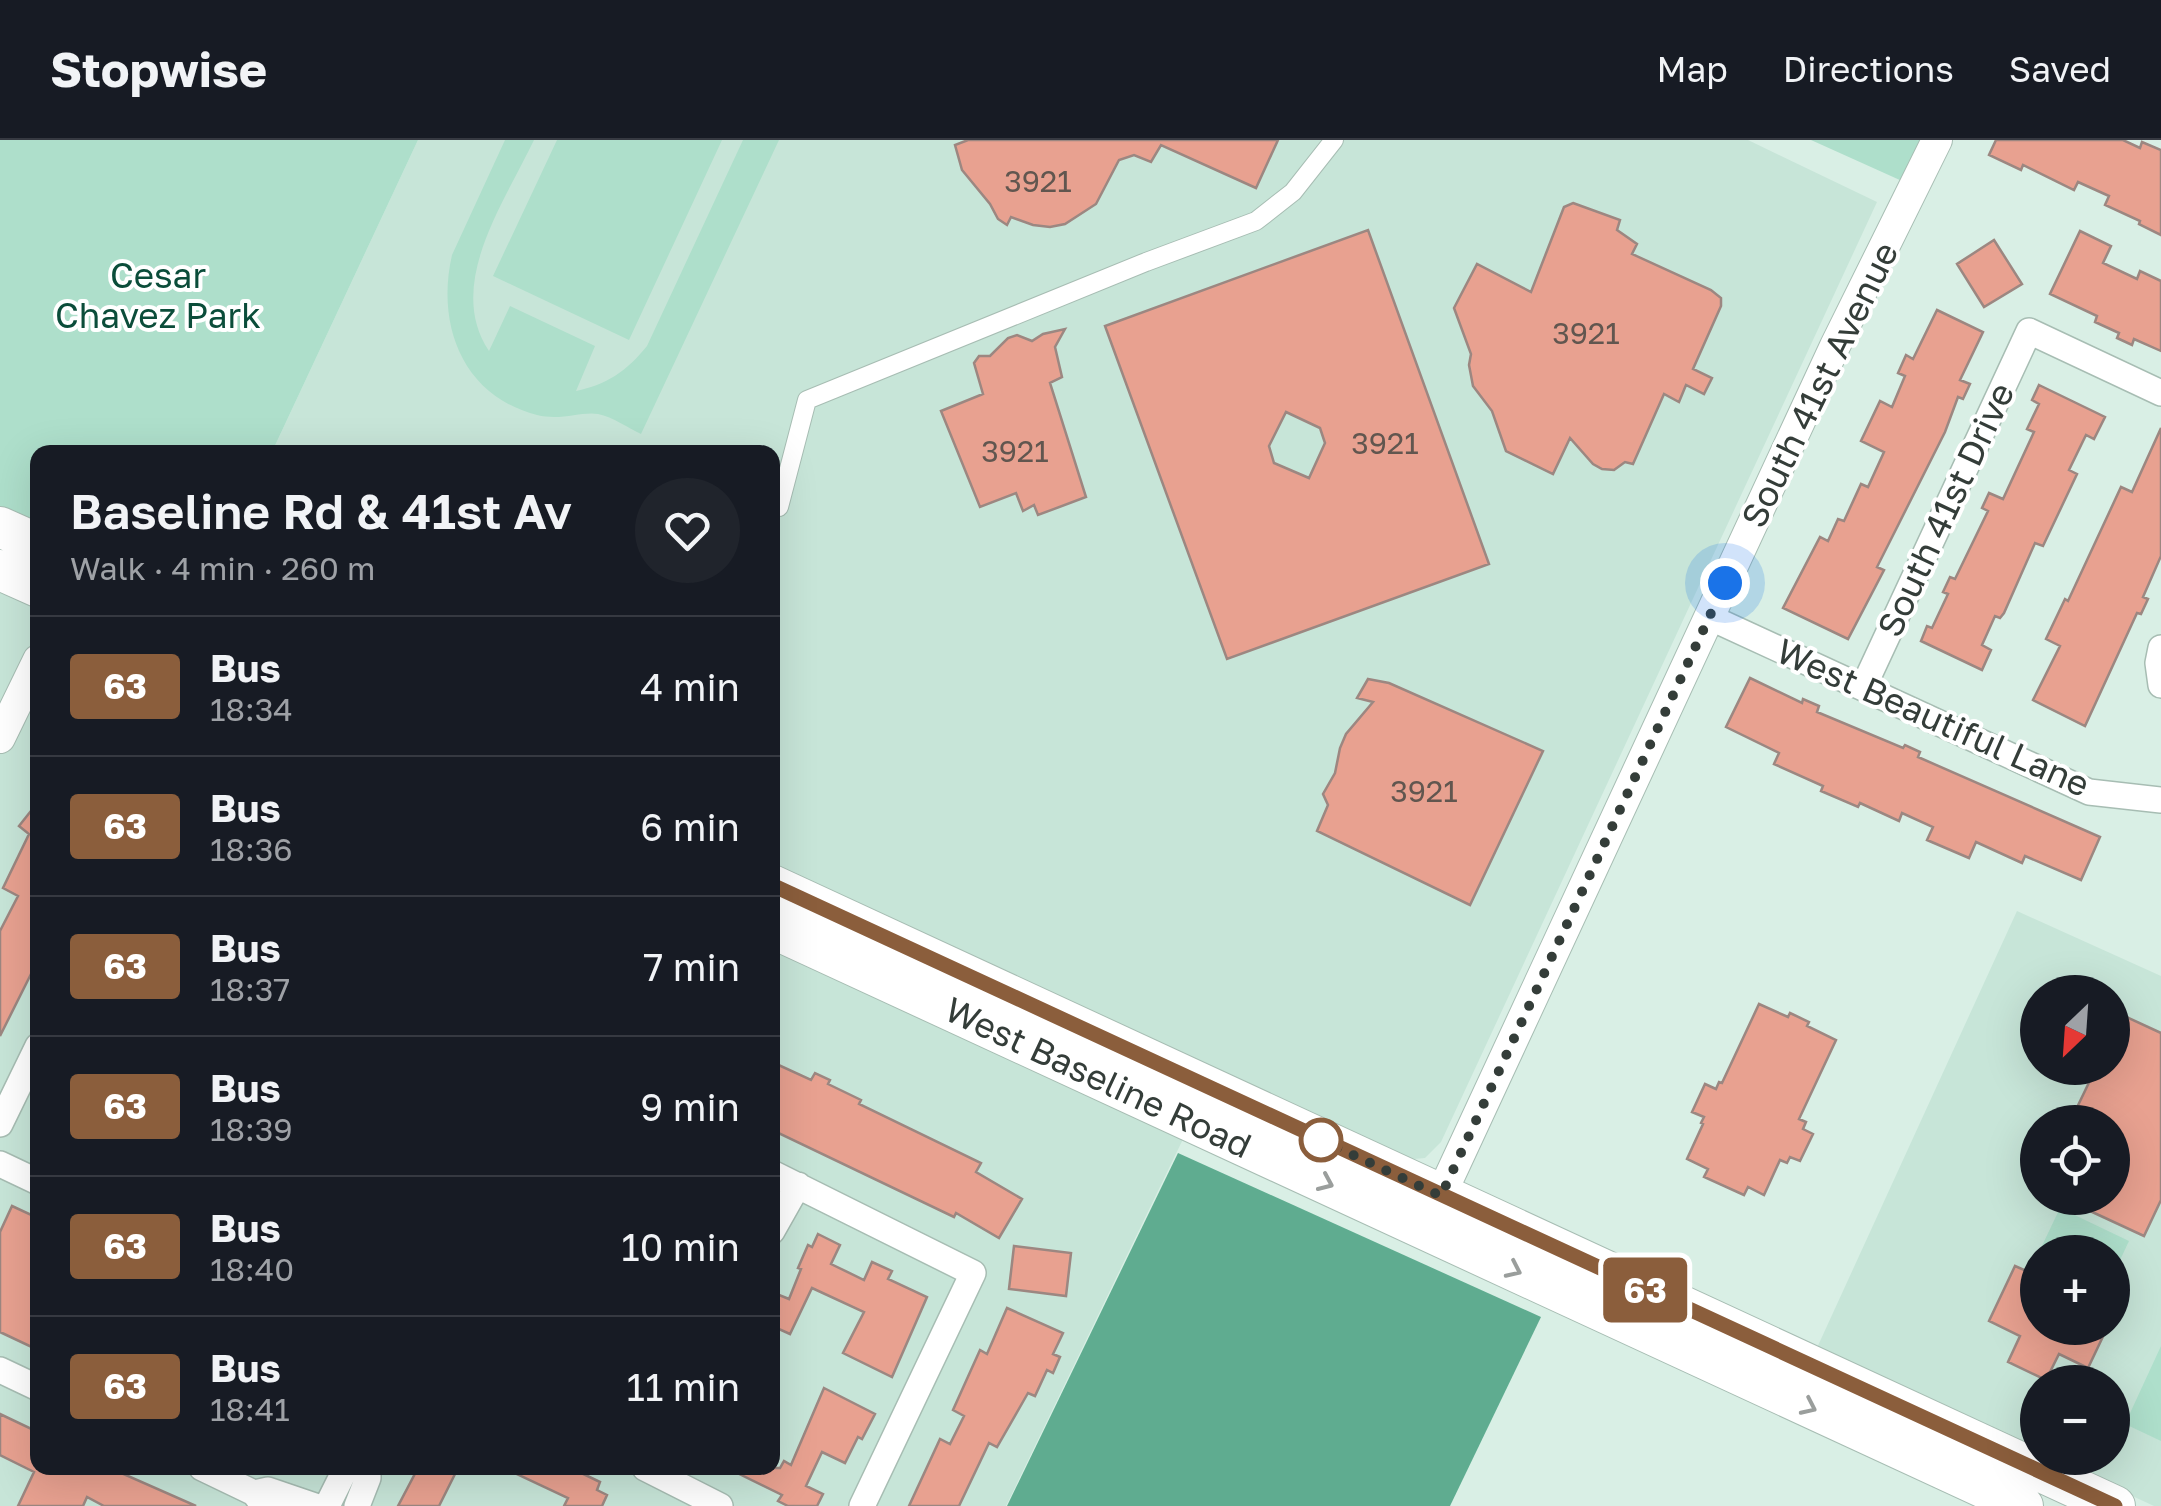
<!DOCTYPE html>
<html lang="en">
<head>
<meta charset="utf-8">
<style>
	body { margin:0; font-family:"Golos Text",sans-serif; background:#20242c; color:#f1f3f6; height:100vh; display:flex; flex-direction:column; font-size:38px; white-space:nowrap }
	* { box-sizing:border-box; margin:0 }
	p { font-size:32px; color:#9ea1a6 }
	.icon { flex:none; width:55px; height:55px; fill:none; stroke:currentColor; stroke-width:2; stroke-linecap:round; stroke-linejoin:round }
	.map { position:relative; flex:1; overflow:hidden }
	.drawer { position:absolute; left:30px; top:305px; width:750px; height:1030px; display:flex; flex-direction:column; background:#171b24; border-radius:20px; box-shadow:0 10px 40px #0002 }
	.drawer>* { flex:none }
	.badge { padding:0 20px; border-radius:8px; font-size:35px; line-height:65px }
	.needle { width:65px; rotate:205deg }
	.buttons { position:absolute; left:2020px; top:835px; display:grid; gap:20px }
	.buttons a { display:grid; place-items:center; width:110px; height:110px; border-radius:50%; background:#171b24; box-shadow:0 10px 40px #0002; font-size:50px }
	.you { position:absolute; width:50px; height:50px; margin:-25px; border:8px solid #fff; border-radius:50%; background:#1a73e8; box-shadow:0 0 0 15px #1a73e833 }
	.map>.badge { position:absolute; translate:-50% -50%; box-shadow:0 0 0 5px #fff }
	.round { display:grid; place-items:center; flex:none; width:105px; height:105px; border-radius:52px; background:#20242c }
	.head { display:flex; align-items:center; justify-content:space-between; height:170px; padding:0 40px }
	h1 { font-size:48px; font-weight:600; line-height:75px }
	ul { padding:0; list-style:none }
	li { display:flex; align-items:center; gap:30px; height:140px; padding:0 40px; border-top:2px solid #363941 }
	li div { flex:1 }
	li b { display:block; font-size:38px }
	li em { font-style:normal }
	li .badge { min-width:110px; font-weight:700; text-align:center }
	header { display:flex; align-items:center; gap:60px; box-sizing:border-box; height:140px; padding:0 50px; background:#171b24; border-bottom:2px solid #363941 }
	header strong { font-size:48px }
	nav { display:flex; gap:55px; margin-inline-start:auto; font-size:35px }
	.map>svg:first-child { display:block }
	.built { fill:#c7e5d8; fill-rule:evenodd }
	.green { fill:#aedfcb }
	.water { fill:#5fac90 }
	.building { fill:#e8a190; stroke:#9c8781; stroke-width:2.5; fill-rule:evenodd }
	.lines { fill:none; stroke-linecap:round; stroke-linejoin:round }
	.pedestrian-casing { stroke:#a7bdb3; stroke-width:20 }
	.minor-casing { stroke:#a7bdb3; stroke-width:28 }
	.tertiary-casing { stroke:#a7bdb3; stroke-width:32 }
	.primary-casing { stroke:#a7bdb3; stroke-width:42 }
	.pedestrian { stroke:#fff; stroke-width:18 }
	.minor { stroke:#fff; stroke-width:25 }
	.tertiary { stroke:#fff; stroke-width:30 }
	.primary { stroke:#fff; stroke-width:40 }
	.oneway { stroke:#9a9e9c }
	.line-casing { stroke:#fff; stroke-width:22 }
	.line { stroke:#8b5e3c; stroke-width:15 }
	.walk { stroke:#343d39; stroke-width:10; stroke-dasharray:0 18 }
	.stop-dot { fill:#fff; stroke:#8b5e3c; stroke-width:5 }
	.labels { text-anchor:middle; stroke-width:8; stroke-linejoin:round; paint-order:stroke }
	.number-label { font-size:30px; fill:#61564f }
	.park-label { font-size:35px; fill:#0b4d3a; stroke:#fff }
	.street-label { font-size:35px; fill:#343d39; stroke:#fff }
</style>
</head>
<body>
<header>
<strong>Stopwise</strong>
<nav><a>Map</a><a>Directions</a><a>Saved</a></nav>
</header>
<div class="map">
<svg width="2161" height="1366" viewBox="0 0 2161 1366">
	<rect width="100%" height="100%" fill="#d9efe5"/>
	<path class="built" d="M418,0H1748L1877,62L1441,1002L1425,1018L1414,1019L1404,1018L773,727L772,312H272Z
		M0,450L38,467V1328H772L773,805L1185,995L1006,1366H0Z
		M2017,771L2161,836V1366H2154L2050,1318H2112V1242H2038L2037,1312L1816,1210ZM2038,852H2112V928H2038ZM2038,982H2112V1058H2038ZM2038,1112H2112V1188H2038Z"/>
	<path class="green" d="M0,0H418L272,312H38L37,388L0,370Z
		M505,0H534C504,63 445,145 489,211L510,166L595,206L576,251C606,245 627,231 647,206L743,0H779L641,294C628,288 613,277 598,274C582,271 561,281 537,275C462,256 436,184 452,115Z
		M557,0H722L629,200L493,136Z
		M1811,0H1921L1902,41Z
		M2060,1068L2129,1101L2113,1135L2112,1112L2040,1110Z
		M2161,1206V1301L2125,1284Z"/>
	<path class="water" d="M1178,1013L1541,1177L1450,1366H1007Z"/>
	<path class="building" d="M968,0H1278L1256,48L1161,5L1151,22L1134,15L1119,20L1096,64L1065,84L1050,87L1033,85L1011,77L1007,85L998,79L990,64L962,30L955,5Z
		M1996,0H2123L2140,8L2142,2L2161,10V95L2139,84L2140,81L2105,65L2109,56L2078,42L2074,50L2023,25L2021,30L1989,15Z
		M1573,63L1620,80L1617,90L1637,104L1632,114L1711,150L1721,158V166L1693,229L1712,238L1704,254L1686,245L1679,262L1664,254L1633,324L1625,322L1614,330L1602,329L1593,324L1570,298L1553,334L1506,311L1492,271L1473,246L1469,225L1471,214L1454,168L1477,124L1531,152L1564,67Z
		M1368,90L1489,424L1227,519L1105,186ZM1286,272L1320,288L1325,303L1309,338L1274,323L1269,306Z
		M2080,91L2111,106L2103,123L2137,139L2140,131L2161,141V211L2134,199L2132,205L2117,198L2119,193L2095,182L2097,176L2050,154Z
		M1994,100L2022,144L1984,167L1957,124Z
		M1937,170L1983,192L1960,240L1970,244L1963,259L1958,257L1945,292L1877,427L1884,430L1848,499L1783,468L1820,397L1828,401L1838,379L1844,381L1861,344L1868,347L1884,312L1861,301L1880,261L1892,267L1905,236L1898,233L1906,215L1913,219Z
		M1065,189L1055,207L1062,237L1050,243L1086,357L1038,375L1034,365L1023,371L1016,353L980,367L941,271L983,254L974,223L979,216H990L1008,198L1017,195L1032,201L1043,194Z
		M2039,245L2105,277L2094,299L2086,295L2069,330L2077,334L2043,406L2035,403L2004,473L2000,478L1995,476L1982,505L1991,510L1982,530L1921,501L1927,486L1932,488L1948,454L1943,452L1950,437L1955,439L1988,371L1982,368L1989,353L2003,359L2034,292L2027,289L2039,264L2032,260Z
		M2161,288V416L2143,457L2148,459L2141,474L2137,473L2085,586L2033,560L2060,506L2046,499L2065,459L2068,461L2121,347L2132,352Z
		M1750,538L1802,563L1803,559L1819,566L1817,572L1903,608L1905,605L1920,612L1918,617L2100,697L2081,740L2025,716L2022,723L1976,702L1969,718L1927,700L1933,687L1902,673L1899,681L1860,663L1858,667L1821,651L1823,646L1774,624L1779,613L1726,587Z
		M1368,539L1389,543L1543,611L1470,765L1317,691L1328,665L1323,654L1335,633L1340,608L1346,594L1373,562L1357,558Z
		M38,662V820L0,896V791L18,756L3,748L29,694L19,686Z
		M1759,864L1788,877L1790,873L1809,882L1807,886L1836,900L1799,979L1806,982L1803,989L1813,994L1800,1021L1790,1017L1787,1023L1780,1020L1764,1055L1748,1047L1744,1055L1704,1037L1708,1029L1687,1019L1703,984L1701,983L1704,977L1692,972L1705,944L1716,949L1719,942L1722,943Z
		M2120,874L2161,893V1060L2144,1096L2062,1058H2112V982H2070L2096,928H2112V891Z
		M772,922L811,940L815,933L830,940L828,944L861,960L859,964L981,1023L976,1032L1022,1059L999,1098L956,1073L954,1077L772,990Z
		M12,1066L38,1078V1210L0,1192V1092Z
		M818,1094L840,1105L831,1124L864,1140L872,1122L892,1131L888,1139L927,1157L892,1237L843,1213L864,1172L812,1148L790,1194L772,1186V1152L789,1159L801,1129L798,1128L808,1105L812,1107Z
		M1014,1106L1071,1113L1066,1156L1009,1149Z
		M2015,1126L2038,1136V1188H2107L2088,1228L2059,1214L2046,1240L2008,1222L2020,1196L1989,1181Z
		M1007,1168L1063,1193L1053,1214L1060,1217L1053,1233L1047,1230L1035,1256L1028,1253L997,1307L989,1303L959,1366H909L940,1299L950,1304L964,1276L953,1270L980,1210L987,1214Z
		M824,1248L875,1274L862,1299L858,1297L845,1323L822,1312L806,1346L823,1354L817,1366H788L778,1361L782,1355L727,1328H780L784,1321L791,1325Z
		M0,1274L38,1292V1328H110L196,1366H104L87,1357L83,1366H18L34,1332L0,1315Z
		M418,1328H458L439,1366H398Z
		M504,1328H571L600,1342L597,1350L607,1355L602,1366H564L568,1358Z"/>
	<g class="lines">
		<g class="pedestrian-casing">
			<path id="pedestrian" d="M779,367L807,260L1146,122L1256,81L1293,52L1334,0"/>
		</g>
		<g class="minor-casing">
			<path id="minor" d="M1709,477L2089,652L2161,660
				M2161,508L2158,523L2161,545
				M1863,548L2029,191L2161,253
				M0,984L38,906
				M0,1024L38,1042
				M772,1033L973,1133L862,1366
				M772,1091L798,1045
				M0,1230L38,1248
				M202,1328L254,1353L264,1366
				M645,1328L720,1366
				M254,1353L268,1350L315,1366
				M328,1364L346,1328
				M357,1366L368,1338V1328"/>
		</g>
		<g class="tertiary-casing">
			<path id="tertiary" d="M0,598L38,520
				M1433,1072L1835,206L1937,0"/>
		</g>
		<g class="primary-casing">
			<path id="primary" d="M0,387L38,404
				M0,430L38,447
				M772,745L2115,1366
				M772,788L2023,1366"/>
		</g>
		<use href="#pedestrian" class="pedestrian"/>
		<use href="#minor" class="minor"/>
		<use href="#tertiary" class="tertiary"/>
		<use href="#primary" class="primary"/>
	</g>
	<defs><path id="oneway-chevron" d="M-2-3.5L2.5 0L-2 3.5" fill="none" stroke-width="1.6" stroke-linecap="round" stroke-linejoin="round" transform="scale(2.5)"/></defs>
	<g class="oneway">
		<use href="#oneway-chevron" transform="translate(1326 1043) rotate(24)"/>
		<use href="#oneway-chevron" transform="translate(1514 1130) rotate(25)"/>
		<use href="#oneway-chevron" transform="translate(1809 1267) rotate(25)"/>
	</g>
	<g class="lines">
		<g class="line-casing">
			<path id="line" d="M772,745L2115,1366"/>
		</g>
		<use href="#line" class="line"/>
		<path class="walk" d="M1321,1000L1441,1056L1725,443"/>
	</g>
	<circle class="stop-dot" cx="1321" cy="1000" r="20"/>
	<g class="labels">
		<g class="number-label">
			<text x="1038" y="52">3921</text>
			<text x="1586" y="204">3921</text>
			<text x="1385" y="314">3921</text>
			<text x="1015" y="322">3921</text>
			<text x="1424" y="662">3921</text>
		</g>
		<g class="park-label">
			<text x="158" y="148">Cesar<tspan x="158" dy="40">Chavez Park</tspan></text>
		</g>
		<g class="street-label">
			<text transform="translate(1820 245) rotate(-64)" y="12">South 41st Avenue</text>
			<text transform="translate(1946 370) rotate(-65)" y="12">South 41st Drive</text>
			<text transform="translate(1933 578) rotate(24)" y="12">West Beautiful Lane</text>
			<text transform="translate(1098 938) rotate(25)" y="12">West Baseline Road</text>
		</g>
	</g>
</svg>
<div class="buttons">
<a><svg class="needle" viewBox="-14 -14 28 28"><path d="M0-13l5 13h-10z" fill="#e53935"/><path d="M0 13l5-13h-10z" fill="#9ea1a6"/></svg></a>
<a><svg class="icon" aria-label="locate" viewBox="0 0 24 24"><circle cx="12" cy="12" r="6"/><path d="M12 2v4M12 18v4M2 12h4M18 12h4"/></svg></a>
<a>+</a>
<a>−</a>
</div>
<div class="you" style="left:1725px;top:443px"></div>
<b class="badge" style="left:1645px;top:1150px;background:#8b5e3c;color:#fff">63</b>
<section class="drawer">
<div class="head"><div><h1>Baseline Rd &amp; 41st Av</h1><p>Walk · 4 min · 260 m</p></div><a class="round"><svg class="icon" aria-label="heart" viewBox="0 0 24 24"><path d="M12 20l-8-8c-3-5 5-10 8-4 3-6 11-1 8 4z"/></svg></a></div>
<ul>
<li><span class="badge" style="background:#8b5e3c;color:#fff">63</span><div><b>Bus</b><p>18:34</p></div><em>4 min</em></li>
<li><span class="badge" style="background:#8b5e3c;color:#fff">63</span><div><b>Bus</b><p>18:36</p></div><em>6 min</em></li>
<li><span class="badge" style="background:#8b5e3c;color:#fff">63</span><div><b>Bus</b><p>18:37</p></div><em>7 min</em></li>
<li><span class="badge" style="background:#8b5e3c;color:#fff">63</span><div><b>Bus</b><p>18:39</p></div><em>9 min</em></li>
<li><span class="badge" style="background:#8b5e3c;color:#fff">63</span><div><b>Bus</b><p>18:40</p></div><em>10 min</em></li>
<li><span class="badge" style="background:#8b5e3c;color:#fff">63</span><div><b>Bus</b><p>18:41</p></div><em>11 min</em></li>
</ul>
</section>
</div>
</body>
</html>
